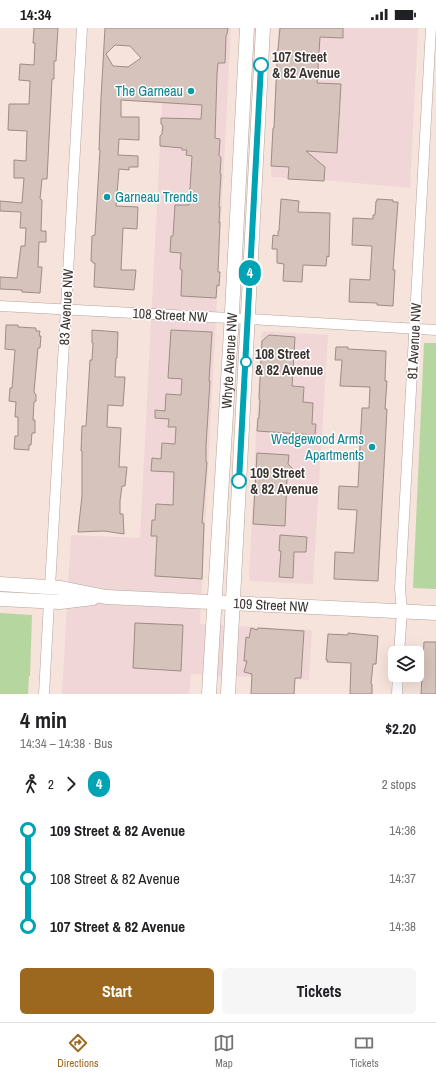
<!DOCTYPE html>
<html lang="en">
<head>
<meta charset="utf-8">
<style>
	body { margin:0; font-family:"Archivo Narrow",sans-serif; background:#f6f6f6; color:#202124; height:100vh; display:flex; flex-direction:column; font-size:15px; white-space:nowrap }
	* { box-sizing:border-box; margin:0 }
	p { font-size:13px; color:#757577 }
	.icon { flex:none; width:22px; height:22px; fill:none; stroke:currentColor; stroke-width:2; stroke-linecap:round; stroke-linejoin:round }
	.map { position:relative; height:666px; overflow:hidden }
	.sheet { display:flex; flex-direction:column; background:#fff; flex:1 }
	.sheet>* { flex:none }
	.badge { padding:0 8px; border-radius:13px; font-size:14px; line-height:26px }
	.tools { position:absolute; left:388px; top:618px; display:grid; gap:8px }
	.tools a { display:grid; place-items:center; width:36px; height:36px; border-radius:6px; background:#fff; box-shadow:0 4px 16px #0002; font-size:20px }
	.map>.badge { position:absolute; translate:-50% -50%; box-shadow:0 0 0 2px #fff }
	.legs { display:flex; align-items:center; gap:6px; height:44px; padding:0 20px; font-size:13px }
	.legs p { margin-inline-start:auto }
	.headline { display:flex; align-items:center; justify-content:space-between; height:68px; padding:0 20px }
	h1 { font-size:22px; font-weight:700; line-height:30px }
	.button { display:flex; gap:8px; margin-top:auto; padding:8px 20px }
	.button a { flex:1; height:46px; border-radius:6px; background:#9c671f; color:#fff; font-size:16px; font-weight:700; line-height:46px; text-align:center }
	.button a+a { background:#f6f6f6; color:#202124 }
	ul { padding:0 20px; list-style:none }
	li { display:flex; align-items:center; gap:14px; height:48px; font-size:15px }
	li i { display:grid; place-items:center; width:6px; height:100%; margin:0 5px; background:currentColor }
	li i::after { content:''; width:10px; height:10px; margin:-5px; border:3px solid; border-radius:50%; background:#fff }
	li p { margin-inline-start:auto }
	li:first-child i { background:linear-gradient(#0000 50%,currentColor 0) }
	li:last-child i { background:linear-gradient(currentColor 50%,#0000 0) }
	.status { display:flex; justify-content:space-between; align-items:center; height:28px; padding:0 20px; background:#fff; direction:ltr }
	.status svg { height:11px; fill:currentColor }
	.tabs { display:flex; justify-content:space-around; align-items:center; height:56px; border-top:1px solid #e0e0e0; background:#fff; font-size:11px; color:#757577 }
	.tabs a { display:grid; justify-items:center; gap:2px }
	.tabs .current { color:#9c671f }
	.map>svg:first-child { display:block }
	.commercial { fill:#f1d6d8 }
	.green { fill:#b6d6a0 }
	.building { fill:#d6c3bb; stroke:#9e8c85; fill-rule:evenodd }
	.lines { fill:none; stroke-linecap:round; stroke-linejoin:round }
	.minor-casing { stroke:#b6a49c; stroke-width:11 }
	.secondary-casing { stroke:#b6a49c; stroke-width:15 }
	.minor { stroke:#fff; stroke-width:10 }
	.secondary { stroke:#fff; stroke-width:14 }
	.line-1-casing { stroke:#fff; stroke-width:9 }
	.line-1 { stroke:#00a3b4; stroke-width:6 }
	.stop-1-dot { fill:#fff; stroke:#00a3b4; stroke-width:2 }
	.culture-dot { fill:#0f9aa8; stroke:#fff; stroke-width:1.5 }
	.labels { text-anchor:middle; stroke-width:3; stroke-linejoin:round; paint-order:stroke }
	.stop-label { font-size:14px; font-weight:bold; fill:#3b3330; stroke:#fff; text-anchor:start }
	.culture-label { font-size:14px; fill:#0d838f; stroke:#fff; text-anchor:end }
	.street-label { font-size:14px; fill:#3b3330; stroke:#fff }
</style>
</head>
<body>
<div class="status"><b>14:34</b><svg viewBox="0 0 49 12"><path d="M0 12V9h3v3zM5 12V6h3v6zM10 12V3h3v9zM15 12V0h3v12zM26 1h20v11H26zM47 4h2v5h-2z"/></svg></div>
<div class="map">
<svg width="436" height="666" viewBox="0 0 436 666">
	<rect width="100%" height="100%" fill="#f6e3db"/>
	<path class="commercial" d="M166,0H231L200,596L312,602L309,652L191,646L189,666H62L71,507L140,510Z
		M278,0H418L410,160L334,153L271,149Z
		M264,303L328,307L313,556L251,553L249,549L261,307Z"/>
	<path class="green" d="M424,315H436V561L413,560Z
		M0,585L32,587L30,648H29L28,666H0Z"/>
	<path class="building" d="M34,0H58L56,33H54V51H52L47,151H42L40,171L42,172L41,203H46V214H39L38,239H42L40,265L22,264V262L0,261V249L17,250L21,218H25L26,200H20L21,184L0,183V173L22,175L24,150H14V132L26,133L27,103L8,102L9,76H29L30,53L19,52L20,36L34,37L35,15H33Z
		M105,0H228L227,6L226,8L225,35H218L217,46L215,110L220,111L219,127L221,130L220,146H221L219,179H220L219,195L220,194L218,244H220L219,258L217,257L216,270L181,268L182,242L180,241L181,225L170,224L171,208H173L175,177H189L192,128L186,127L187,122H182V120L160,118V108L162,106L163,98L161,96V90L201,91L202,77L121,72V89H139V112L119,111L118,127L138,128V139H129V142L119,141L116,178L138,179L137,201L123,200L121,242H136L134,262L94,259L95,235H93L92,233H91L92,208L95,207L100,122H99L101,70ZM115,17L130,18L141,30L128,39L113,38L106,26Z
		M280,0H343V10L320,9L317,55L341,56L337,125L306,123L325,139L324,153L288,151L289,139L271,138L273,100H274L277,34H276L277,22H278Z
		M281,171L299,173L298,184L330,185L329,229L327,228L326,238L303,237L302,254L283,253L284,236L277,235V221H272L273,207L278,208V203H279Z
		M377,171L393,172V174H398L393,242H395L393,278L377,277V275L349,274L350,251L370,252L371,234L372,218L352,217L353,190L373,191V187H375L376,173H377Z
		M6,297H18V299L36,300V303H40L39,308H41L40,320H38L34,364L36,367V373L34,374L33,392H35V405H32L31,417H29V422L14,421L15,408H18V389H15L16,374L9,373L10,360H12L15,322L5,321Z
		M92,302L118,304L117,330H116L115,349H125L123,378L108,377L107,399L121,400L119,439H127L125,458H122L120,473V486H123L124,506L104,503L78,504L82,468V423H81L82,398H86L90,332H92L93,315H92Z
		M171,302L212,304L209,353H210L206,418V434H207L202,495H204L202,551L155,548L157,508H151L152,492H155L156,476L173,477L174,444L151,443L152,430L161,431L162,415L175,416L176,399H168L169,391L155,390V382L165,383L166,366L181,367L182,351L168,350Z
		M269,307L295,309L292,358L304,359L303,374L313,375L312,396H316L315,407L257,403L258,390H259L260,372L259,371L262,313Z
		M336,319H348V321L386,323L385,353H387L385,381H387L378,553L334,551L335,524L354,525L357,482L338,481L339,458L358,459L362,380H369L370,359L340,358L342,332H335Z
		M257,425L289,427L288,436L294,442L287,449L285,498L253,496Z
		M280,507L307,509L306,524H294L293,550L279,549L281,523H279Z
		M135,595L183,597L181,643L133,640Z
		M251,600L257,602L258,600L304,603L301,650H295L294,666H251L252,646L244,644L247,633H244L246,609L249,610Z
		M348,605L378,608L376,636H373L371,656H372V666H350L351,635L327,634L328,632H326L328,606L348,607Z
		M424,614H436V666H421Z"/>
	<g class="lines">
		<g class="minor-casing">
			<path id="minor" d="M0,278L248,291L436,302
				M50,559L82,0
				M399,625L402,583L400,561L431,0
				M44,666L49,574
				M397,666L398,647"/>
		</g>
		<g class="secondary-casing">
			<g id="secondary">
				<path id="s1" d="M0,556L61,560L106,569L128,570L436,585"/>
				<path d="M0,571L60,574L93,570"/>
				<path id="s2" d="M209,666L231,303L247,0"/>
				<path d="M228,666L263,0"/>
			</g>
		</g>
		<use href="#minor" class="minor"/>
		<use href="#secondary" class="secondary"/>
	</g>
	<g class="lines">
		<g class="line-1-casing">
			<path id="line-1" d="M239,453L261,37"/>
		</g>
		<use href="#line-1" class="line-1"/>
	</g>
	<g class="stop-1-dot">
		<circle cx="261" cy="37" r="7"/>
		<circle cx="246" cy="334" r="5"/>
		<circle cx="239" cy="453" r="7"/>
	</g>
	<g class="culture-dot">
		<circle cx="191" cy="63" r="4"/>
		<circle cx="107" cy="169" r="4"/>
		<circle cx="372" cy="419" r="4"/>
	</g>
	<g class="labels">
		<g class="stop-label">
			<text x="272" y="34">107 Street<tspan x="272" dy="16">&amp; 82 Avenue</tspan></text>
			<text x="255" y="331">108 Street<tspan x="255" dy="16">&amp; 82 Avenue</tspan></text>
			<text x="250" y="450">109 Street<tspan x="250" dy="16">&amp; 82 Avenue</tspan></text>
		</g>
		<g class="culture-label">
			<text x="183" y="68">The Garneau</text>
			<text x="115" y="174" text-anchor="start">Garneau Trends</text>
			<text x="364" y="416">Wedgewood Arms<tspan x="364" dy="16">Apartments</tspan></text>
		</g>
		<g class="street-label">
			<text transform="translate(66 279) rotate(-87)" y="5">83 Avenue NW</text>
			<text transform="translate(170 287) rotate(3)" y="5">108 Street NW</text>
			<text transform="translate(414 313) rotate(-87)" y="5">81 Avenue NW</text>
			<text dy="5" stroke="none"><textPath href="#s2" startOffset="334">Whyte Avenue NW</textPath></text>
			<text dy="5" stroke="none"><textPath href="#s1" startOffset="272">109 Street NW</textPath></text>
		</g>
	</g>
</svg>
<div class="tools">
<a><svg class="icon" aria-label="layers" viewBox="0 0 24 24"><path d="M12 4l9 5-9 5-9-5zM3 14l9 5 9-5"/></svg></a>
</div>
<b class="badge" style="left:250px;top:245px;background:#00a3b4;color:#fff">4</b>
</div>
<section class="sheet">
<div class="headline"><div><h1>4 min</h1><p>14:34 – 14:38 · Bus</p></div><b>$2.20</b></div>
<div class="legs"><svg class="icon" aria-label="walk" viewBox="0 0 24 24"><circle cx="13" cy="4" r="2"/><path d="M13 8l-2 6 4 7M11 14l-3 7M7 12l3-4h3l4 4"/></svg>2<svg class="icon" aria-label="forward" viewBox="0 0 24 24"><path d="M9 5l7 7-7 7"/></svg><b class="badge" style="background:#00a3b4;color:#fff">4</b><p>2 stops</p></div>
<ul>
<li><i style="color:#00a3b4"></i><b>109 Street &amp; 82 Avenue</b><p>14:36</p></li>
<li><i style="color:#00a3b4"></i><span>108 Street &amp; 82 Avenue</span><p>14:37</p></li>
<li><i style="color:#00a3b4"></i><b>107 Street &amp; 82 Avenue</b><p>14:38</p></li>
</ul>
<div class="button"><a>Start</a><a>Tickets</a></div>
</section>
<nav class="tabs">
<a class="current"><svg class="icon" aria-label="directions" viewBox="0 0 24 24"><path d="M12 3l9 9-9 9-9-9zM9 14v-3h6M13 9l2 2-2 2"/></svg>Directions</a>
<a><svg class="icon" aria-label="map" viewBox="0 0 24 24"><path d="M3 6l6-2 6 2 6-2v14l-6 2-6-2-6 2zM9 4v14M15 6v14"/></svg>Map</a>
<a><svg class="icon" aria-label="tickets" viewBox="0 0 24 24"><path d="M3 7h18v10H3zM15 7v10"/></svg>Tickets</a>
</nav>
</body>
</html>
